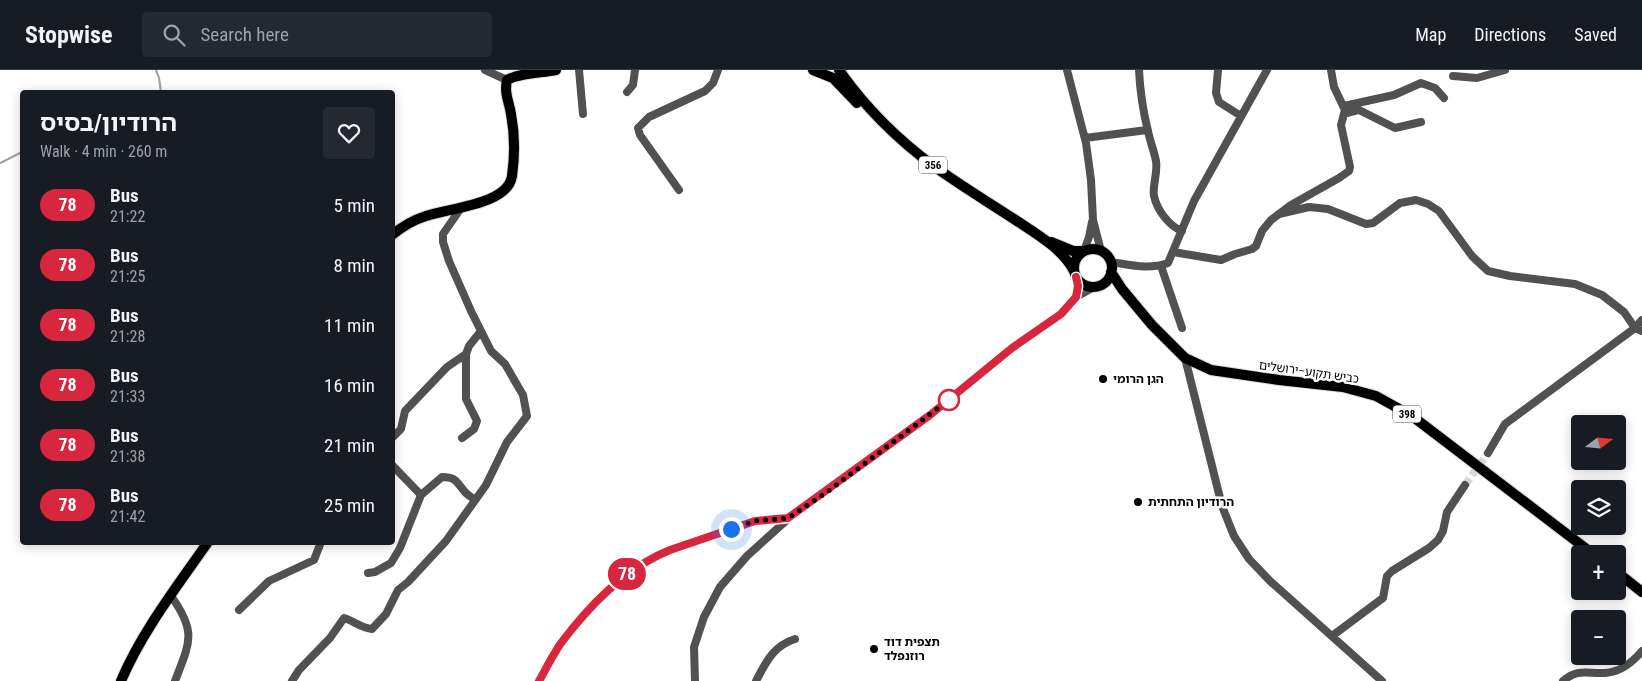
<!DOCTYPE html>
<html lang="en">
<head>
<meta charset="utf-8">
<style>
	body { margin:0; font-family:"Roboto Condensed","Noto Sans Hebrew",sans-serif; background:#242831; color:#f1f3f6; height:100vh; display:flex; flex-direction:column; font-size:19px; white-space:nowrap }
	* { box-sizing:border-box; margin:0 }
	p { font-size:16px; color:#9ea1a6 }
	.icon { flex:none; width:28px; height:28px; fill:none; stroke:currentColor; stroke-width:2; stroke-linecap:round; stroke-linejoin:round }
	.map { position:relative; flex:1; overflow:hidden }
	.sheet { position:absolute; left:20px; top:20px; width:375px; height:455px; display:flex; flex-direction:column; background:#171b24; border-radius:5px; box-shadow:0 2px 12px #0003 }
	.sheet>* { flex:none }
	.badge { padding:0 10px; border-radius:16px; font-size:18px; line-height:32px }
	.needle { width:32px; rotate:74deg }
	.buttons { position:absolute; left:1571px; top:345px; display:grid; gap:10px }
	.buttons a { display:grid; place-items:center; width:55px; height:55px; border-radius:5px; background:#171b24; box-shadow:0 2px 12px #0003; font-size:25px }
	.you { position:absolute; width:25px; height:25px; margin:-12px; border:4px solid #fff; border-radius:50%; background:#1a73e8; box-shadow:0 0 0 8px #1a73e833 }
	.map>.badge { position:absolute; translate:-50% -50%; box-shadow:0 0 0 2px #fff }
	.round { display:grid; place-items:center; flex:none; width:52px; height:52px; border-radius:5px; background:#242831 }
	.summary { display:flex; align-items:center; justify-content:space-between; height:85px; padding:0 20px }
	h1 { font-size:24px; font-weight:700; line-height:38px }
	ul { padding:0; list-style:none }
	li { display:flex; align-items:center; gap:15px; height:60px; padding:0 20px }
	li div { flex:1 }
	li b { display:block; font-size:19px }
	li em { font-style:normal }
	li .badge { min-width:55px; font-weight:700; text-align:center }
	header { display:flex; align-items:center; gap:30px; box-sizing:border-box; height:70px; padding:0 25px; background:#171b24; border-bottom:1px solid #363941 }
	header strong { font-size:24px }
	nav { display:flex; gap:28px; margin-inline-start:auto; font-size:18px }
	.search { width:350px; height:45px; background:#242831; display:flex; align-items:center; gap:12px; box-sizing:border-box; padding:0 18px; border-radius:5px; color:#9ea1a6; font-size:19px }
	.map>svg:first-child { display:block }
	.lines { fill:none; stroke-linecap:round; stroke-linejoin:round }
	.stream { stroke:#9f9f9f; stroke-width:2 }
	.minor-tunnel { stroke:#d9d9d9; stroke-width:8; stroke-dasharray:8 4; stroke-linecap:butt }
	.major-casing { stroke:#dbdbdb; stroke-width:12 }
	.minor { stroke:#515151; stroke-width:8 }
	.major { stroke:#000; stroke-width:10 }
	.line-casing { stroke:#fff; stroke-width:11 }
	.line { stroke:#d7263d; stroke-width:8 }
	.walk { stroke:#000; stroke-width:5; stroke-dasharray:0 9 }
	.poi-dot { fill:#000; stroke:#fff; stroke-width:2 }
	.stop-dot { fill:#fff; stroke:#d7263d; stroke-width:2.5 }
	.labels { text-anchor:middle; stroke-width:5; stroke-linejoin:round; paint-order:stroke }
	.shield { fill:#fff; stroke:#4c4c4c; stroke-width:1 }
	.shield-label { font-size:11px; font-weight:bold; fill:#000 }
	.street-label { font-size:12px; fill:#000; stroke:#fff }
	.poi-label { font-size:12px; font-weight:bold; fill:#000; stroke:#fff; text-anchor:start }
</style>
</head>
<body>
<header>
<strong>Stopwise</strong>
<div class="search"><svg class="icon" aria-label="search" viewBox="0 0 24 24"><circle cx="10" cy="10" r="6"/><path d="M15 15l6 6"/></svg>Search here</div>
<nav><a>Map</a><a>Directions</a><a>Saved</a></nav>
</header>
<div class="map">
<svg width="1642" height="611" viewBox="0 0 1642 611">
	<rect width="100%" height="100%" fill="#fff"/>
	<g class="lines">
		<path class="stream" d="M156,0L159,8L161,22
			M0,93L22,82"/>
		<path class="minor-tunnel" d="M1465,415L1488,383"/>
		<g class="major-casing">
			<path id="major" d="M813,0L833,8L857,33
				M839,0C865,37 898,70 935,97C960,115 988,132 1014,149C1035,163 1062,178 1074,201
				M392,165C403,156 413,150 426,146C448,138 508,135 512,106C515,85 515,65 511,44C509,31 504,24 507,10C519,3 541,3 556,0
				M1051,172L1073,181H1084
				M1074 198a19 19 0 1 1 38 0a19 19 0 1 1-38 0Z
				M1111,202L1122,219L1152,255L1185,288L1211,300L1279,310L1343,317L1376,326L1412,346L1593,484
				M1618,503L1642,522
				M121,611C141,563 178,515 208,472"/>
		</g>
		<path class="minor" d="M485,0L507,10
			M579,0L583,44
			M1067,0L1086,73L1091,110L1093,150L1101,181
			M1139,0C1140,21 1143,41 1148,61C1150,71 1154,81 1156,91C1158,103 1152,117 1154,126C1157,140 1169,156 1182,161
			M1218,0L1216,23L1219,32L1241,46
			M1453,6L1477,8L1505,0
			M627,22L633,15L635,0
			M1344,36L1394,25L1421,13L1435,18L1444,28
			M1344,44L1359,40L1395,58L1421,52
			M1085,68L1147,60
			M679,120L640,65L638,58L649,47L705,21L713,13L718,0
			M1279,144L1309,137L1328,139L1366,154L1373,153L1400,133L1416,130L1428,134L1439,141L1472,186L1488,201L1510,206L1575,214L1602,225L1624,242L1635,258L1642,261
			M1084,181L1089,167L1092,152
			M1173,182L1221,190L1235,184L1252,179L1256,176L1262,161L1271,150L1291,135L1339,108L1349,101L1350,97L1341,55L1345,40L1334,17L1331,0
			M1111,192C1131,195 1149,200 1168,193L1194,131L1267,0
			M1161,196L1182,258
			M1076,207L1078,216L1076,227
			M1185,288L1222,436L1234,466L1249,489L1270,511L1382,611
			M392,368L401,359L405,341L447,297L466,284
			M462,368L474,359L477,351L466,329V284L469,276L481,261
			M1488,383L1505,354L1635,258L1642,250
			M392,395L421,425
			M368,503L375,502L391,493L400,478L421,425L442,407C457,407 456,412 465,422C467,425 472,427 475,430
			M171,526C197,562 190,572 175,611
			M239,540L269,511L314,490L321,472
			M1332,566L1383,528L1387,506L1392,501L1429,478L1438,470L1443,461L1447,442L1465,415
			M292,611L299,600L330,568L344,548C354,551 361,558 372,559L386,544L398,520L408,512L446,471L486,415L507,372L527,346L523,325L505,294L491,281L471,241L449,191L443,172V164L461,138
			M539,611L556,579L582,547L614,514L632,501L658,485L755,451L788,449
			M695,611L694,577L704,547L720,517L747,486L788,449L931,345L1012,278L1061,243L1076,227L1094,217
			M756,611C766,592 773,576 795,569
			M1563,611C1578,598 1587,604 1605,603C1621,602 1632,593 1642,581"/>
		<use href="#major" class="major"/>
	</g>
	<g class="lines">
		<g class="line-casing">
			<path id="line" d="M539,611C545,601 550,590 556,581C560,573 567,566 572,559C598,527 630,496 670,480L755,451L788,448L930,345L1012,278L1061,244L1076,227L1078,216L1076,207"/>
		</g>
		<use href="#line" class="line"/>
		<path class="walk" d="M731,459L755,451L788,448L827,422L949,330"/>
	</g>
	<g class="poi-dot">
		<circle cx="1103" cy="309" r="5"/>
		<circle cx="1138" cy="432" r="5"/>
		<circle cx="874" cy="579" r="5"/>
	</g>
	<circle class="stop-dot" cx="949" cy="330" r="10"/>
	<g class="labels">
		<g class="shield">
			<rect x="919" y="86.5" width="28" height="17" rx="4"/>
			<rect x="1393" y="335.5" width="28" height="17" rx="4"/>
		</g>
		<g class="shield-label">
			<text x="933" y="99">356</text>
			<text x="1407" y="348">398</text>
		</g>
		<g class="street-label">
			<text transform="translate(1309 302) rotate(8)" y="4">כביש תקוע–ירושלים</text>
		</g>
		<g class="poi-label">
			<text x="1113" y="313">הגן הרומי</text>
			<text x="1148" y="436">הרודיון התחתית</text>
			<text x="884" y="576">תצפית דוד<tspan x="884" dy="14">רוזנפלד</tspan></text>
		</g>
	</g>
</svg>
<div class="buttons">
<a><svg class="needle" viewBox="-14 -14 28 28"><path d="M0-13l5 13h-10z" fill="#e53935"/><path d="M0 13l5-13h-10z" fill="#9ea1a6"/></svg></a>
<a><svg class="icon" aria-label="layers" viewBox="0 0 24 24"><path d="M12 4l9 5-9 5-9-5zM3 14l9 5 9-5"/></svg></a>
<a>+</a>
<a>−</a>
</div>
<div class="you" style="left:731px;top:459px"></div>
<b class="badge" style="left:627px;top:504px;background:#d7263d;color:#fff">78</b>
<section class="sheet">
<div class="summary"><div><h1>הרודיון/בסיס</h1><p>Walk · 4 min · 260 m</p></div><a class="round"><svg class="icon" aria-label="heart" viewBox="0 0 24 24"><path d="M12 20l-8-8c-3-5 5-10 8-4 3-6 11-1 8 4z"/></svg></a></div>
<ul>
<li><span class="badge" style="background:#d7263d;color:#fff">78</span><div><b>Bus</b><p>21:22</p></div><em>5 min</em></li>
<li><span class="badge" style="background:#d7263d;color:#fff">78</span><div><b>Bus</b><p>21:25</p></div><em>8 min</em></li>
<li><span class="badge" style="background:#d7263d;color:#fff">78</span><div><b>Bus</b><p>21:28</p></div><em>11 min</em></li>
<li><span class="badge" style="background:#d7263d;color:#fff">78</span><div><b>Bus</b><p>21:33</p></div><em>16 min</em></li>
<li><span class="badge" style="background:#d7263d;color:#fff">78</span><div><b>Bus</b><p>21:38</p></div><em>21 min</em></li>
<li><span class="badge" style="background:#d7263d;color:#fff">78</span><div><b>Bus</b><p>21:42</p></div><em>25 min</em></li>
</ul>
</section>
</div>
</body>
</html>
